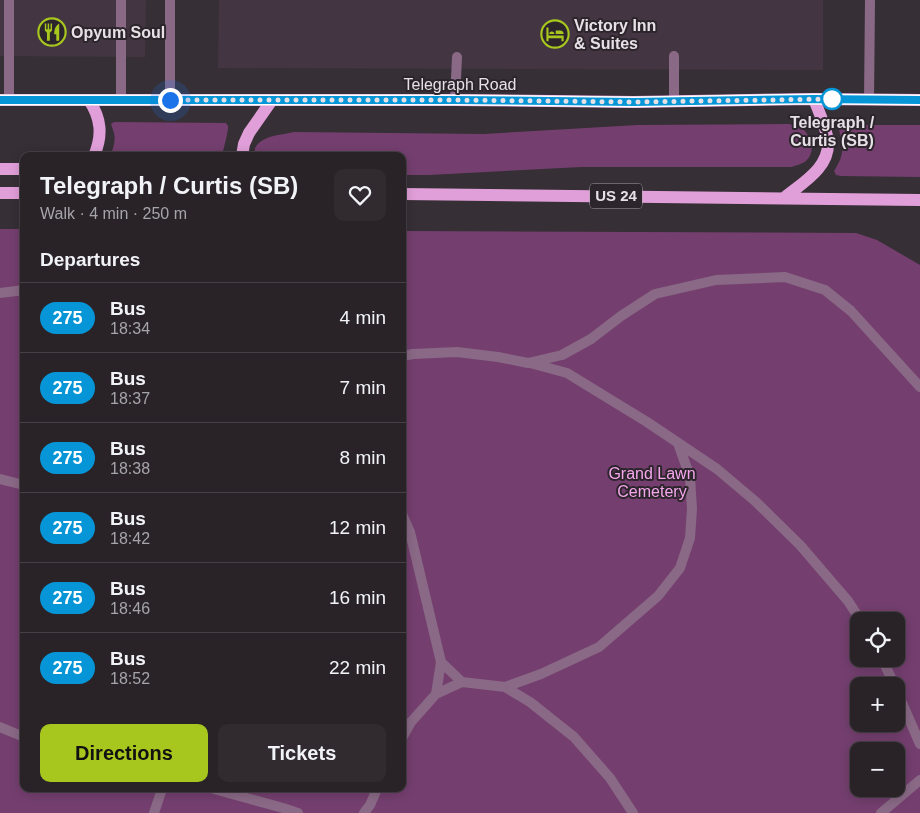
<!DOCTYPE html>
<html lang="en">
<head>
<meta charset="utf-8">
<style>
	body { margin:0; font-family:Helvetica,sans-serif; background:#312b30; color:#f1f3f6; height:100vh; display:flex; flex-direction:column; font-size:19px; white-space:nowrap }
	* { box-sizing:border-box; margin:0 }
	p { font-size:16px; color:#a5a4a8 }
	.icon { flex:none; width:28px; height:28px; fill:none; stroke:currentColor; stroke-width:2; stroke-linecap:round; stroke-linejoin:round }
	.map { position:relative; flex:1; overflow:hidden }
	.details { position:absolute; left:20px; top:152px; width:386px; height:640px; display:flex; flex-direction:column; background:#292328; border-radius:10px; box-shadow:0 2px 12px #0003,0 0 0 1px #454045 }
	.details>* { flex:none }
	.badge { padding:0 10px; border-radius:16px; font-size:18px; line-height:32px }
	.tools { position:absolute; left:850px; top:612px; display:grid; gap:10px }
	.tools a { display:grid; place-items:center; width:55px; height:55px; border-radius:10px; background:#292328; box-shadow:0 2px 12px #0003,0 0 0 1px #454045; font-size:25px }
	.you { position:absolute; width:25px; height:25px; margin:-12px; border:4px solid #fff; border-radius:50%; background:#1a73e8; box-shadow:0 0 0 8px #1a73e833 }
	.map>.badge { position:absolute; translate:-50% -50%; box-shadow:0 0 0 2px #fff }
	h2 { padding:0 20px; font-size:19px; line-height:45px }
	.round { display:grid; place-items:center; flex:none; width:52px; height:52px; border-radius:10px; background:#312b30 }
	.headline { display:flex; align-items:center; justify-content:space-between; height:85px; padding:0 20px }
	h1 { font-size:24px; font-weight:800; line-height:38px }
	.action { display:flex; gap:10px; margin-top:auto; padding:10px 20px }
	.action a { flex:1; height:58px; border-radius:10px; background:#a8c71e; color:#111; font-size:20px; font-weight:800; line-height:58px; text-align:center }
	.action a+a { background:#312b30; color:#f1f3f6 }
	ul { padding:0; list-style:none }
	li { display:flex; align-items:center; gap:15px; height:70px; padding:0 20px; border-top:1px solid #454045 }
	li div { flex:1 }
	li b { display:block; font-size:19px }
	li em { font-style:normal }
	li .badge { min-width:55px; font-weight:700; text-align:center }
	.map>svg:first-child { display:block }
	.built { fill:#433642 }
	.green { fill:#743f6f; fill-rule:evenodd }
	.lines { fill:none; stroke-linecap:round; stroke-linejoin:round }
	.lane { stroke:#8a6986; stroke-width:10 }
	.street { stroke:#8a6986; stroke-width:10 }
	.primary { stroke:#e19fd9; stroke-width:12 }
	.line-casing { stroke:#fff; stroke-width:11 }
	.line { stroke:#0696d7; stroke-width:8 }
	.walk { stroke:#e7e1e6; stroke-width:5; stroke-dasharray:0 9 }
	.stop-dot { fill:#fff; stroke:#0696d7; stroke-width:2.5 }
	.labels { text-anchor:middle; stroke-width:4; stroke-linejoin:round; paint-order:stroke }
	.shield { fill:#2d252c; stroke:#afa9ae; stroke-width:1 }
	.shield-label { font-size:15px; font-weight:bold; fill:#e7e1e6 }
	.poi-label { font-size:16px; font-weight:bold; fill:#e7e1e6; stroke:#2d252c; text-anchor:start }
	.street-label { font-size:16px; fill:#e7e1e6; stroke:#2d252c }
	.stop-label { font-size:16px; font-weight:bold; fill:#e7e1e6; stroke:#2d252c }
	.park-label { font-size:16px; fill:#f5a7ec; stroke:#2d252c }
</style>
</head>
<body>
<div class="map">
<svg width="920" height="813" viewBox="0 0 920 813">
	<rect width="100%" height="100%" fill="#372f36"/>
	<path class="built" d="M0,0H146L145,57L0,56Z
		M219,0H823V70L218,68Z"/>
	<path class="green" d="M114,122L226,123C226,124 228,125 228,126C229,129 223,151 222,156H110C113,149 116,141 114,133C113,130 112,127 111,124Z
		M788,124C792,125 796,125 800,127C811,134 817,151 806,161C802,164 797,165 791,167H581L429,175H403L402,156H254C254,155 255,149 255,148C262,135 282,135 294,132L484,134L638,125Z
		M842,125H920V177L841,176L836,175L834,171C844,155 844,148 839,130Z
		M0,229H24V789H402L403,231L856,233L877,240L920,265V813H0ZM859,621H896V659H859ZM859,686H896V724H859ZM859,751H896V789H859Z"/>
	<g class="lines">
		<path class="lane" d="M674,56V101
			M9,100V0
			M121,100V0
			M455,100L457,57
			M0,293L24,290
			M402,356L413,354L457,352L498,357L528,363L562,355L591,339L621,316L655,294L716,280L785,277L825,290L851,311L920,387
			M530,363L567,373L647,422L717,469L755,501L800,545L848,601L861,621
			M0,479L24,485
			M402,514L410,532L441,662L462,682L505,687L530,702L574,737L610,778L633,813
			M882,659L895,686
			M505,687L541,674L599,647L658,596L680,568L690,538L692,509L690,477L678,443
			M896,689L920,744
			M436,694L441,662
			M0,727L24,737
			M402,738L411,722L436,694L462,682
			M214,789L283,808L298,813
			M154,813L162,789
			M364,813L370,805L377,789
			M881,813L920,780"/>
		<path class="street" d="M170,0V101
			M869,100L870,0"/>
		<path class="primary" d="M0,100H455L634,102L814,99L920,100
			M89,100C101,118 103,135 94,156
			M242,156L244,144L249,133L272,100
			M0,169H24
			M0,193H24
			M402,194L920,200
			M784,198C802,183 830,168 828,141C826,127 819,112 814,99"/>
	</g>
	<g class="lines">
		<g class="line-casing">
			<path id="line" d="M0,100H455L634,102L814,99L920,100"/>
		</g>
		<use href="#line" class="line"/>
		<path class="walk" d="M170,100H455L634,102L832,99"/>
	</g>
	<defs>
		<g id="restaurant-ring" transform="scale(1.4375)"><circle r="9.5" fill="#2d252c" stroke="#a8c71e" stroke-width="1.5"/><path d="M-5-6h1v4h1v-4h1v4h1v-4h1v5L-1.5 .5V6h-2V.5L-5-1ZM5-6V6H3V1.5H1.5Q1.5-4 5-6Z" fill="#a8c71e"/></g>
		<g id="hotel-ring" transform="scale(1.4375)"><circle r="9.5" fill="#2d252c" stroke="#a8c71e" stroke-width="1.5"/><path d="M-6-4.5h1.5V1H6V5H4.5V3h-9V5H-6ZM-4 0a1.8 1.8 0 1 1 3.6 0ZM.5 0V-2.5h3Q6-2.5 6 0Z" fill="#a8c71e"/></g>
	</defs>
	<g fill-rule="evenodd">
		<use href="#restaurant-ring" x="52" y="32"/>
		<use href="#hotel-ring" x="555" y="34"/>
	</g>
	<circle class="stop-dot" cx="832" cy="99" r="10"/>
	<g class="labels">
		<rect class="shield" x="590" y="183.5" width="52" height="25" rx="4"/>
		<g class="shield-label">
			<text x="616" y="201">US 24</text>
		</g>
		<g class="poi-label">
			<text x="574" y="31">Victory Inn<tspan x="574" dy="18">&amp; Suites</tspan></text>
			<text x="71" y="38">Opyum Soul</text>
		</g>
		<g class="street-label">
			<text x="460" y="90">Telegraph Road</text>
		</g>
		<g class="stop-label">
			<text x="832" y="128">Telegraph /<tspan x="832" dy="18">Curtis (SB)</tspan></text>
		</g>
		<g class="park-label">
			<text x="652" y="479">Grand Lawn<tspan x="652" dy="18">Cemetery</tspan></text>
		</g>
	</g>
</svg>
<div class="tools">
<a><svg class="icon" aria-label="locate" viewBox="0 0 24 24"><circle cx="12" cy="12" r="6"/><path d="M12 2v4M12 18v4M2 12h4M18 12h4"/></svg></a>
<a>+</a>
<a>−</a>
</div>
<div class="you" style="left:170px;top:100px"></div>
<section class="details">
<div class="headline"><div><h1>Telegraph / Curtis (SB)</h1><p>Walk · 4 min · 250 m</p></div><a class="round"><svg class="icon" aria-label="heart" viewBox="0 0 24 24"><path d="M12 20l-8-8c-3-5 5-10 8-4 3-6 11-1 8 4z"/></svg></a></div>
<h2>Departures</h2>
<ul>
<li><span class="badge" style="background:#0696d7;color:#fff">275</span><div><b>Bus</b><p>18:34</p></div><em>4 min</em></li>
<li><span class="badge" style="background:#0696d7;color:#fff">275</span><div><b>Bus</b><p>18:37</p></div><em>7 min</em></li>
<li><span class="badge" style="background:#0696d7;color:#fff">275</span><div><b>Bus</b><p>18:38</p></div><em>8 min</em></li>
<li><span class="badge" style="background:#0696d7;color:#fff">275</span><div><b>Bus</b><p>18:42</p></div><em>12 min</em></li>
<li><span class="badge" style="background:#0696d7;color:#fff">275</span><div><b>Bus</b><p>18:46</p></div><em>16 min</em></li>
<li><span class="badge" style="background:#0696d7;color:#fff">275</span><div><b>Bus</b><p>18:52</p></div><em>22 min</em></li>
</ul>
<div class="action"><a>Directions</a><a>Tickets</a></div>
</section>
</div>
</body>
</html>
